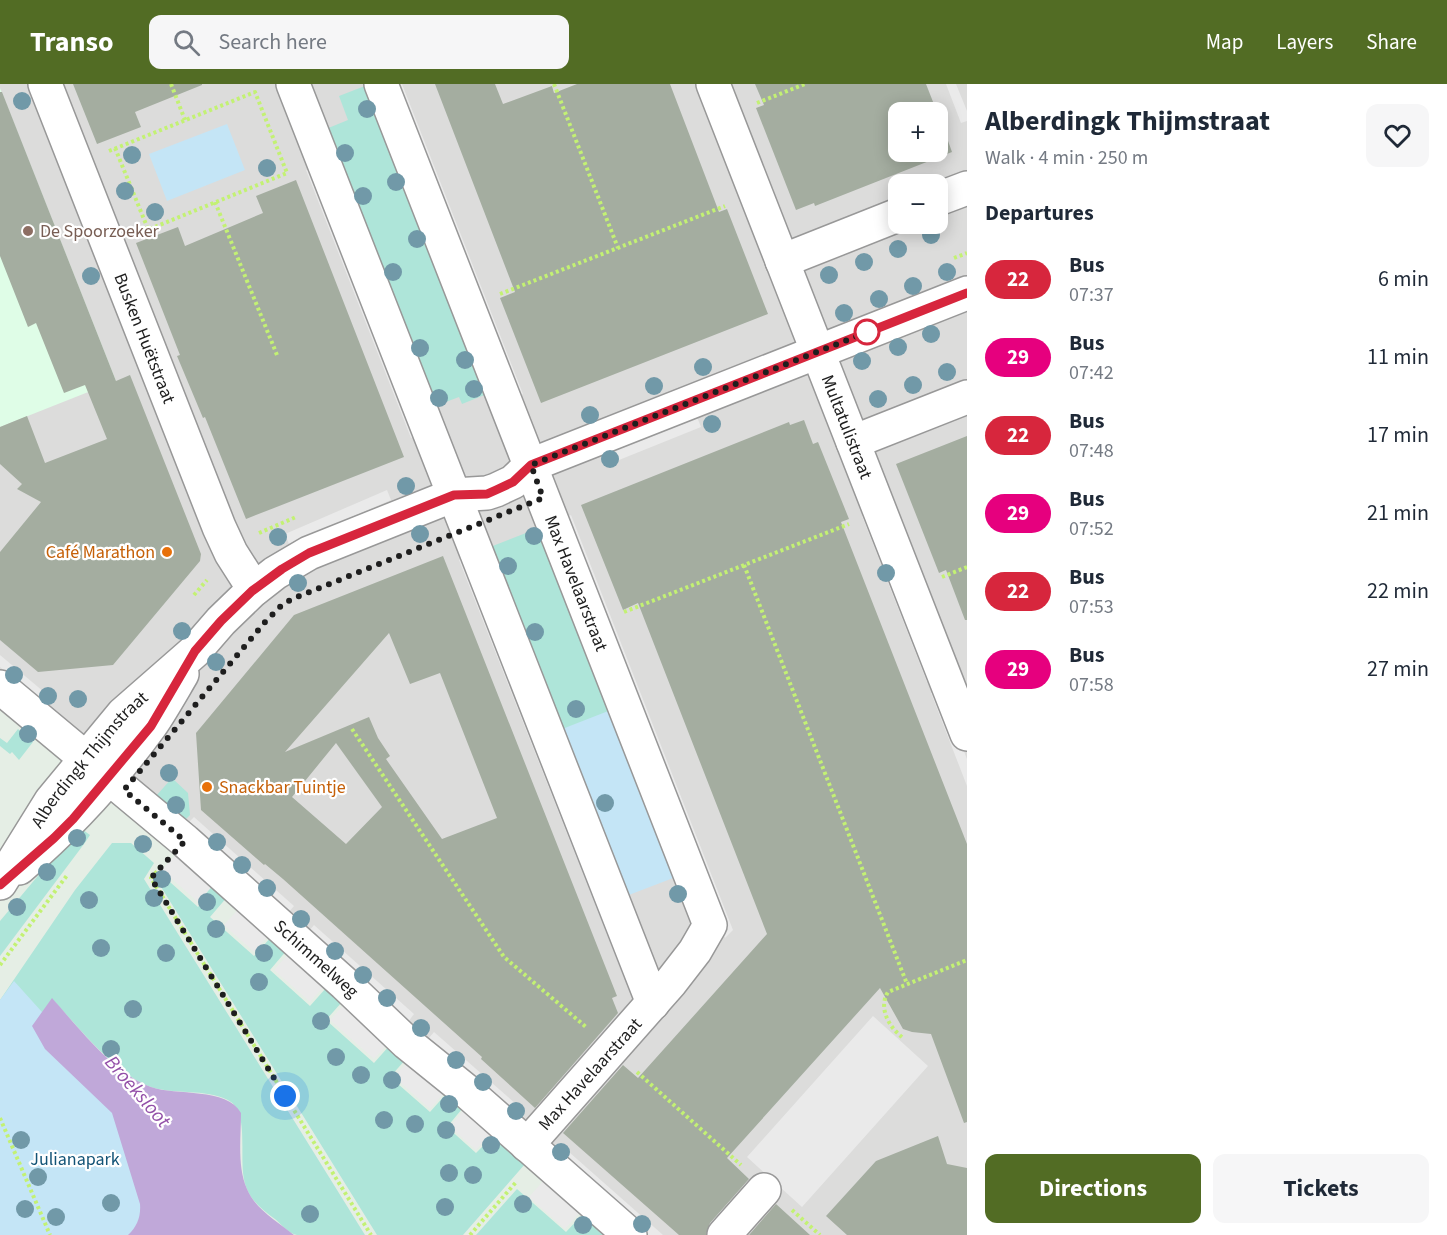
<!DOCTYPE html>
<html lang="en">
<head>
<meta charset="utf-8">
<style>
	body { margin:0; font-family:"Source Sans 3",sans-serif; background:#f6f6f7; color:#1f2937; height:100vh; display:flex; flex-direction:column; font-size:22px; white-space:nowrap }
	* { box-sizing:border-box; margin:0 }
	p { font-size:20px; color:#747a83 }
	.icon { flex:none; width:33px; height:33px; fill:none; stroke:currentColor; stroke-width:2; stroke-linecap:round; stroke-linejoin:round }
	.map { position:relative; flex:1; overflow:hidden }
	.details { display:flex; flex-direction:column; background:#fff; width:480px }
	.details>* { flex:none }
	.badge { padding:0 12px; border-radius:20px; font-size:21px; line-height:39px }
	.buttons { position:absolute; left:888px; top:18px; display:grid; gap:12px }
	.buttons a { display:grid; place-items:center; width:60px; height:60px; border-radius:12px; background:#fff; box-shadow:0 3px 15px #0003; font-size:30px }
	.you { position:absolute; width:30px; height:30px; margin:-15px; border:4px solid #fff; border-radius:50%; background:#1a73e8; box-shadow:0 0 0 9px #1a73e833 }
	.map>.badge { position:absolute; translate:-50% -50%; box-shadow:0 0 0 3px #fff }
	h2 { padding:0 18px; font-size:22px; line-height:54px }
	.round { display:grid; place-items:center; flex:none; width:63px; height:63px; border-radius:12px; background:#f6f6f7 }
	.overview { display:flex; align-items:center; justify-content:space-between; height:102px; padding:0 18px }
	h1 { font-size:28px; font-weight:700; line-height:45px }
	.action { display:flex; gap:12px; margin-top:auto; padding:12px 18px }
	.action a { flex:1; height:69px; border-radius:12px; background:#526c24; color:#fff; font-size:24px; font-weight:700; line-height:69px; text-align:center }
	.action a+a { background:#f6f6f7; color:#1f2937 }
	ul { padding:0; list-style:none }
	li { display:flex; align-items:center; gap:18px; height:78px; padding:0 18px }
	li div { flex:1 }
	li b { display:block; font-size:22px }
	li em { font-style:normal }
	li .badge { min-width:66px; font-weight:700; text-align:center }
	header { display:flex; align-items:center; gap:36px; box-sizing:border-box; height:84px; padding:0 30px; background:#526c24; color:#fff }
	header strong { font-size:28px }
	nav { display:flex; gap:33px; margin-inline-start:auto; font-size:21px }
	.search { width:420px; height:54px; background:#f6f6f7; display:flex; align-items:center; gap:15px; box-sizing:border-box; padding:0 21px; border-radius:12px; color:#747a83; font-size:22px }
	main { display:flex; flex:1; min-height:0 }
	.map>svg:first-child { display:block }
	.residential { fill:#dcdcdb; fill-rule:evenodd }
	.education { fill:#dffde7 }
	.grass { fill:#aee5d9 }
	.park { fill:#c4e5f6 }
	.parking { fill:#eaeaea }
	.water { fill:#c0a8d9 }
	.building { fill:#a4ada0; fill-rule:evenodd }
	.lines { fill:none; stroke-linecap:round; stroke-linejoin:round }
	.minor-casing { stroke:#989898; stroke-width:36 }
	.path { stroke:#c3f173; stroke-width:4; stroke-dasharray:3 3; stroke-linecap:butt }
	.minor { stroke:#fff; stroke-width:33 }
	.tree { fill:#7199a8 }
	.line-casing { stroke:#fff; stroke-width:14 }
	.line { stroke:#d7263d; stroke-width:9 }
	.walk { stroke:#1e1e1e; stroke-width:6; stroke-dasharray:0 10.8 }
	.education-dot { fill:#8d6e63; stroke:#fff; stroke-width:2 }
	.stop-dot { fill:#fff; stroke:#d7263d; stroke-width:3 }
	.food-dot { fill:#e8710a; stroke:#fff; stroke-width:2 }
	.labels { text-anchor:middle; stroke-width:4.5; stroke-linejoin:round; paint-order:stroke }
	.education-label { font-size:18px; fill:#785e54; stroke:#fff; text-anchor:start }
	.street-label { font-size:18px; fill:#1e1e1e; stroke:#fff }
	.food-label { font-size:18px; fill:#c56008; stroke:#fff; text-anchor:end }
	.park-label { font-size:18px; fill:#125376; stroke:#fff }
	.water-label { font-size:20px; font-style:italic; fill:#9350a8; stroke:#fff }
</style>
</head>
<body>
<header>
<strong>Transo</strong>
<div class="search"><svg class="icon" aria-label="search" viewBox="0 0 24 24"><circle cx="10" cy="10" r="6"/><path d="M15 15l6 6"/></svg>Search here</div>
<nav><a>Map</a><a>Layers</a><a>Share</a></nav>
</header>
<main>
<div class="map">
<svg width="967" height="1151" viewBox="0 0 967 1151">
	<rect width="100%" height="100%" fill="#e5eee5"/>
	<path class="residential" d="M0,0H967V1151H645L0,592ZM898,28H938V68H898ZM898,100H938V140H898Z"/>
	<path class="education" d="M0,4L116,297L0,343Z"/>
	<path class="grass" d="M370,0L492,308L462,320L459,313L430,324L321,47L348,36L339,12Z
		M544,442L656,726L597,749L485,465Z
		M18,645L33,658L19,676L12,668L10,670L0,662V654L7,659Z
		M172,694L188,709L190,731L184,737L156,712Z
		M79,743L90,751L84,760L0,872V837Z
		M112,759H131L154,779L144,795L365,1151C344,1151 317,1151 297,1151C289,1150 281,1140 275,1135C264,1127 252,1118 247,1105C236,1082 251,1033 231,1018C213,1005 176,1010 154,1004C117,993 79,943 52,915L32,943L0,916L75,806Z
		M161,790L198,823L202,818L200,816L214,800L228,812L210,833L254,872L272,852L287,866L270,886L310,922L326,904L342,918L326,936L374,979L390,961L406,975L390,993L430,1028L446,1010L462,1025L447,1043L476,1069L493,1052L525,1080L463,1151H377L158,798L157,795Z
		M517,1105L566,1148L582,1131L604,1151H476Z"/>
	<path class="park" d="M227,40L245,86L167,117L149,70Z
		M616,624L681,791L621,814L557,647Z
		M14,897L42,928L220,1151H0V916Z"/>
	<path class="parking" d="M392,0H402L523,310L515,314Z
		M946,0H956L967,27V37L961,39Z
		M315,83L420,350L411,354L306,86Z
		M697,333L701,343L619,376L615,366Z
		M387,406L391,416L289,460L285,450Z
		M871,429L967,675V702L931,609L938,606L934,596L927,598L887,496L894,493L890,482L883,485L862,432Z
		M571,431L733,846L725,854L562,435Z
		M467,473L632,891L624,894L459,476Z
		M0,571L44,608L39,614L0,583Z
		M194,733L294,822L288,829L187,740Z
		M180,766L216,798L198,818L162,786Z
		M242,821L272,848L254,868L224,841Z
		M314,841L414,930L408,938L308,848Z
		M290,868L326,900L310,918L274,886Z
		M346,918L390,957L374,975L330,936Z
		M873,932L928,982L802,1123L747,1073Z
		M434,948L517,1021L510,1028L428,955Z
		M410,975L446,1007L430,1025L394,993Z
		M465,1024L492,1048L476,1066L450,1043Z
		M569,1068L663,1151H648L563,1075Z
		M545,1095L581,1127L565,1145L529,1113Z"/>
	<path class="water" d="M52,914C78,943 114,990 151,1003C176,1012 227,1003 241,1029C241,1053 237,1083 247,1105C255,1125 278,1138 294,1151H128C137,1143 141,1133 140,1120L112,1029L45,965L32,942Z"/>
	<path class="building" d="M73,0H202V1L135,28L141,43L97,60Z
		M435,0H495L503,20L552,2L554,9L577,0H670L719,128L727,125L768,230L541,319L500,214L515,208Z
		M755,0H926L937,28H898V68H938V29L952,68L815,122L814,119L796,126L756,24L764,21Z
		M0,8H2L116,297L130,291L201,470L200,477L113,581L38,588L0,556V468L41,418L17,405L22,400L0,380V343L27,332L45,379L107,355L85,301L64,309L36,239L28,243L0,172Z
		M296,96L404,373L246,435L205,333L203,334L177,272L180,271L136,159L178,143L185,162L263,129L256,112Z
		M804,336L813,360L818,358L849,435L841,438L967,760V1038L964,1039L931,950L912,948L903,945L880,904L727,1074L749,1095L710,1139L706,1151H679L563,1049L623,981L638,994L767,850L638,519L623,526L581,421L789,338L790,341Z
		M967,352V536H965L946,486L939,489L896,380Z
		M443,472L617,912L612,914L618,929L535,1024L481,975L482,973L283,795L265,780L264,781L201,726L196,649L294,531ZM389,549L410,600L440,589L497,734L442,755L386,675L390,672L378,654L369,633L285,668ZM336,659L382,723L346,760L292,713Z
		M938,1052L947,1080L967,1084V1151H847L826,1132L876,1077Z
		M776,1120L810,1151H749Z"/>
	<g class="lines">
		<g class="minor-casing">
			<g id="minor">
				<path id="s1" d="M45,0L219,443L231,469L254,505"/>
				<path d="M293,0L653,919"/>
				<path id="s2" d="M381,0L710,841L695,867L671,898L527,1061"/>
				<path id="s3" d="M713,0L967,650"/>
				<path d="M938,115L967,104"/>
				<path d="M782,177L898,131"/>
				<path d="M853,358L967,313"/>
				<path id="s4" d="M0,603L185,757L345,900L407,959L464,1005L630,1151"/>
				<path d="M19,784C68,742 113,693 151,641C162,625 172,607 182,590"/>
				<path id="s5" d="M0,799L51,717L123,630L195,567L221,537L252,507L275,489L309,469L454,411L487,409L496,406L513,398L531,381L967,209"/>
				<path d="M724,1151L764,1106"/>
			</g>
		</g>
		<path class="path" d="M171,0L185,36
			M554,0L618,164
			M757,19L805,0
			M115,64L148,145
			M109,67L255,8L287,89L140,149
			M215,118L277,271
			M954,174L967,169
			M500,210L725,122
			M259,449L296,433
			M744,481L907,900
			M942,493L967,483
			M194,511L207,496
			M624,528L849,440
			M352,645L504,873L586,943
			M161,783L151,794L371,1151
			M0,881L68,790
			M902,953C889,943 878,924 888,908L967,876
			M637,988L741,1081
			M0,1034L50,1151
			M792,1126L820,1151
			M470,1151L517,1097"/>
		<use href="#minor" class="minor"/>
	</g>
	<g class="tree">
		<circle cx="22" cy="17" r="9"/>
		<circle cx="367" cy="25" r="9"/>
		<circle cx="345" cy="69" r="9"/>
		<circle cx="132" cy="71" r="9"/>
		<circle cx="267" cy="84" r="9"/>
		<circle cx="396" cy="98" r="9"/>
		<circle cx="125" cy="107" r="9"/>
		<circle cx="363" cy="112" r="9"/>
		<circle cx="155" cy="128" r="9"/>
		<circle cx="931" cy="151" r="9"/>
		<circle cx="417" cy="155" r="9"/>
		<circle cx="898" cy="165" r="9"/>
		<circle cx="864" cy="178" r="9"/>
		<circle cx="393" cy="188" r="9"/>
		<circle cx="947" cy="188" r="9"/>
		<circle cx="829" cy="191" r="9"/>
		<circle cx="91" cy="192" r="9"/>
		<circle cx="913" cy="202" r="9"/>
		<circle cx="879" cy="215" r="9"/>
		<circle cx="844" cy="229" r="9"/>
		<circle cx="931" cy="250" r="9"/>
		<circle cx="898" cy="263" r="9"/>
		<circle cx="420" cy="264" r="9"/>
		<circle cx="465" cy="276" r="9"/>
		<circle cx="862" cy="277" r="9"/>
		<circle cx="703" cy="283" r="9"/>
		<circle cx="947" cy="288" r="9"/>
		<circle cx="913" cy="301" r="9"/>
		<circle cx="654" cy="302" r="9"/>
		<circle cx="474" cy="305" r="9"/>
		<circle cx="439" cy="314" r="9"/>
		<circle cx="878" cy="315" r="9"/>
		<circle cx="590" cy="331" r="9"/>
		<circle cx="712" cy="340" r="9"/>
		<circle cx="610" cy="375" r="9"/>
		<circle cx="406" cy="402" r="9"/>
		<circle cx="420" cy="450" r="9"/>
		<circle cx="534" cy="452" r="9"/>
		<circle cx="278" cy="453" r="9"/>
		<circle cx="508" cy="482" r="9"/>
		<circle cx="886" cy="489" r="9"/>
		<circle cx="298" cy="499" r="9"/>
		<circle cx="182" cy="547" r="9"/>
		<circle cx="535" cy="548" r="9"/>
		<circle cx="216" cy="578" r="9"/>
		<circle cx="14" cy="591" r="9"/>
		<circle cx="48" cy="612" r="9"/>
		<circle cx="78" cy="615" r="9"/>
		<circle cx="576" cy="625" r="9"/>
		<circle cx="28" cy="650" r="9"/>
		<circle cx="169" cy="689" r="9"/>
		<circle cx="605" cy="719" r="9"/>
		<circle cx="176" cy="721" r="9"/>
		<circle cx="77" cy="754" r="9"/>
		<circle cx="217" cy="758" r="9"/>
		<circle cx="143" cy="760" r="9"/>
		<circle cx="242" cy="781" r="9"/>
		<circle cx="47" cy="788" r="9"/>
		<circle cx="162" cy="795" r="9"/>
		<circle cx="267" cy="804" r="9"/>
		<circle cx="678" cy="810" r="9"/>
		<circle cx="154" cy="814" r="9"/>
		<circle cx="89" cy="816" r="9"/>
		<circle cx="207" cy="818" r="9"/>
		<circle cx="17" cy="823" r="9"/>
		<circle cx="301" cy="835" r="9"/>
		<circle cx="216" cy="845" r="9"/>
		<circle cx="101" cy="864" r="9"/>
		<circle cx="335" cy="867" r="9"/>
		<circle cx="166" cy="869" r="9"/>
		<circle cx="264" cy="869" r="9"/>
		<circle cx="363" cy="891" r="9"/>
		<circle cx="259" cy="898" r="9"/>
		<circle cx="387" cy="914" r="9"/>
		<circle cx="133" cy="925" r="9"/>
		<circle cx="321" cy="937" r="9"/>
		<circle cx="421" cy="944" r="9"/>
		<circle cx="111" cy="965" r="9"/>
		<circle cx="336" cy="973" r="9"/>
		<circle cx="456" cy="976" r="9"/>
		<circle cx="361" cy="991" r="9"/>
		<circle cx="392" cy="996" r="9"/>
		<circle cx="483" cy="998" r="9"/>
		<circle cx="449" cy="1020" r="9"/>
		<circle cx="516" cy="1027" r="9"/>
		<circle cx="384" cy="1036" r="9"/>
		<circle cx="415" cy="1040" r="9"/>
		<circle cx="446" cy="1046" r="9"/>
		<circle cx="21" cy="1056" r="9"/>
		<circle cx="491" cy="1061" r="9"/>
		<circle cx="561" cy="1068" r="9"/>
		<circle cx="449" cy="1089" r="9"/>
		<circle cx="473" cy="1091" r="9"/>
		<circle cx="38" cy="1093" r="9"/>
		<circle cx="111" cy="1119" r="9"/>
		<circle cx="523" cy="1120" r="9"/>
		<circle cx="445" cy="1123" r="9"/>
		<circle cx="25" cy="1125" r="9"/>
		<circle cx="310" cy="1130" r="9"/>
		<circle cx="56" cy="1133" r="9"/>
		<circle cx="642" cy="1140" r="9"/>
		<circle cx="583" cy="1141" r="9"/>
	</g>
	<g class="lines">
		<g class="line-casing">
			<path id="line" d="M0,801L54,754L73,735L151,642L195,567L221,537L252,507L282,485L309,469L454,411L487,410L496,406L513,398L531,381L967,209"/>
		</g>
		<use href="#line" class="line"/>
		<path class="walk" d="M285,1012L151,794L185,757L124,706L265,538L281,522L292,515L543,414L531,381L875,245L867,248"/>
	</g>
	<circle class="education-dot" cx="28" cy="147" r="6"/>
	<circle class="stop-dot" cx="867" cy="248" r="12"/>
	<g class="food-dot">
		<circle cx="167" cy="468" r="6"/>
		<circle cx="207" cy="703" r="6"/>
	</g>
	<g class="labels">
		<g class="education-label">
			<text x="40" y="153">De Spoorzoeker</text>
		</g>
		<g class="street-label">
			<text dy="6" stroke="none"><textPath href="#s1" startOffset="273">Busken Huëtstraat</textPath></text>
			<text dy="6" stroke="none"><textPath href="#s3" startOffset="368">Multatulistraat</textPath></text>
			<text dy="6" stroke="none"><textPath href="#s2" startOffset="536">Max Havelaarstraat</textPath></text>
			<text dy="6" stroke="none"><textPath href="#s5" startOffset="153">Alberdingk Thijmstraat</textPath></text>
			<text dy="6" stroke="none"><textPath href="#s4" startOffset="417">Schimmelweg</textPath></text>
			<text transform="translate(590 990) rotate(-48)" y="6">Max Havelaarstraat</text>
		</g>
		<g class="food-label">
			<text x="155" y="474">Café Marathon</text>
			<text x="219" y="709" text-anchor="start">Snackbar Tuintje</text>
		</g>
		<g class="park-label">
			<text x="75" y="1081">Julianapark</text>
		</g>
		<g class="water-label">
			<text transform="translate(138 1007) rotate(49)" y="7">Broeksloot</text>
		</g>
	</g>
</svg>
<div class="buttons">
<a>+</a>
<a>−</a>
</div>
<div class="you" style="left:285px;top:1012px"></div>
</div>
<section class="details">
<div class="overview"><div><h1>Alberdingk Thijmstraat</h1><p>Walk · 4 min · 250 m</p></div><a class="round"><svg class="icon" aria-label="heart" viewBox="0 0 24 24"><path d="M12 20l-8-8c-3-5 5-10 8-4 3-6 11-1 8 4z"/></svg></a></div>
<h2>Departures</h2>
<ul>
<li><span class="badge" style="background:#d7263d;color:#fff">22</span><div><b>Bus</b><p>07:37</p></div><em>6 min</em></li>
<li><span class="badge" style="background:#e6007e;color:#fff">29</span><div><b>Bus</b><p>07:42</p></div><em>11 min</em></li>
<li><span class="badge" style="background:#d7263d;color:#fff">22</span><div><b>Bus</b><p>07:48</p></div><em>17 min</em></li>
<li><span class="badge" style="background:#e6007e;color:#fff">29</span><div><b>Bus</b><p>07:52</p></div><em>21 min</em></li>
<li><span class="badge" style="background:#d7263d;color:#fff">22</span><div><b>Bus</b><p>07:53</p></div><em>22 min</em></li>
<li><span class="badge" style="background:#e6007e;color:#fff">29</span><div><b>Bus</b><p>07:58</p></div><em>27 min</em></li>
</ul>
<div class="action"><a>Directions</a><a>Tickets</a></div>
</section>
</main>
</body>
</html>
